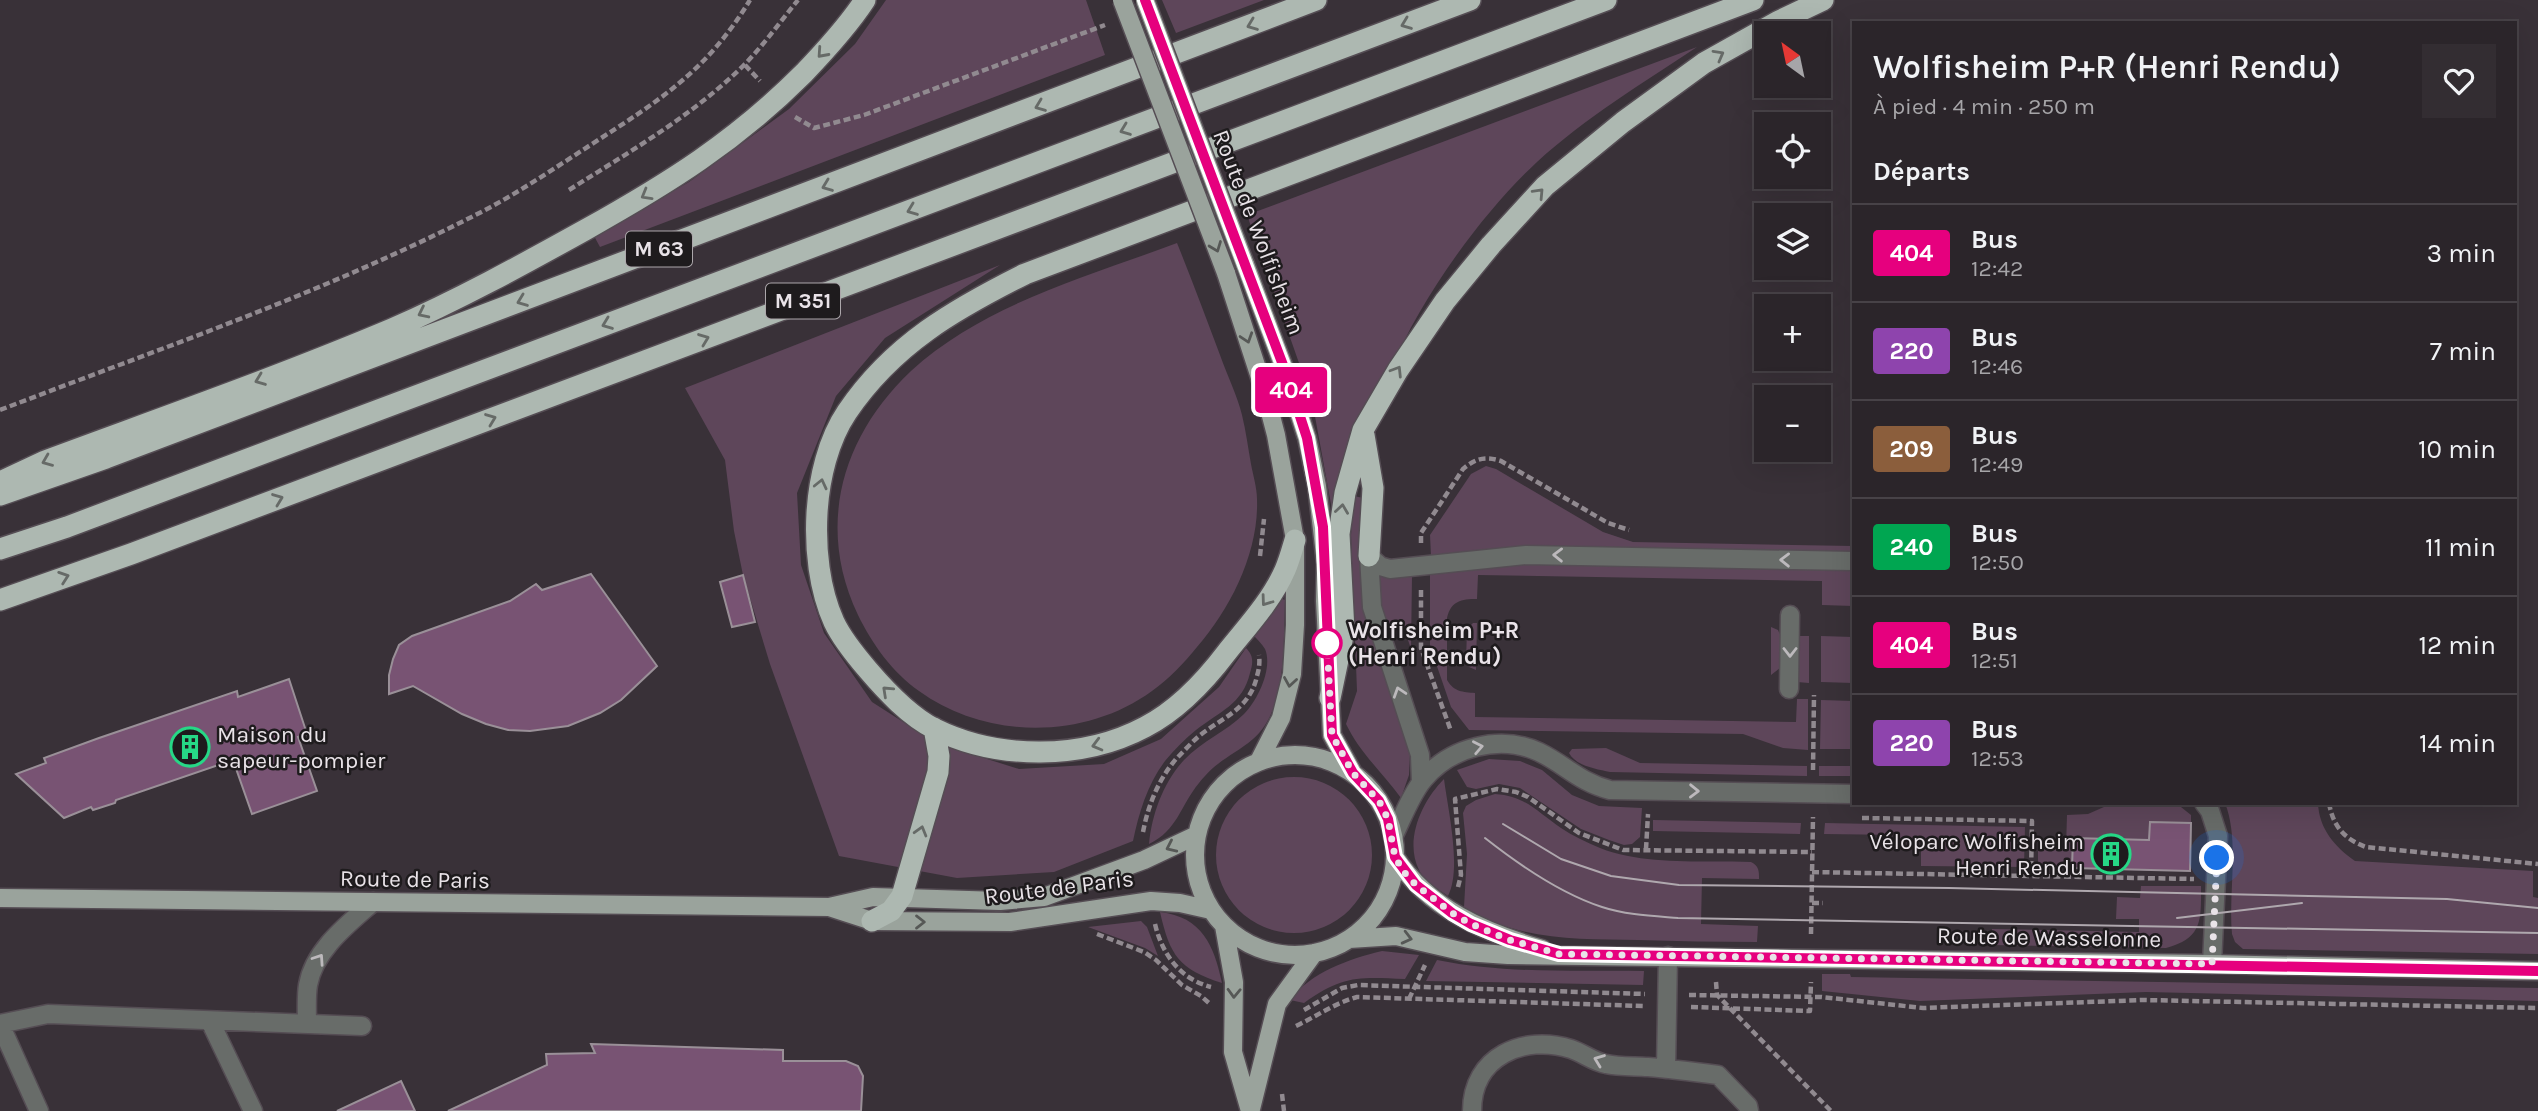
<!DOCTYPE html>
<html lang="fr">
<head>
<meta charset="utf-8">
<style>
	body { margin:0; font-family:Karla,sans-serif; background:#332d32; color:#f1f3f6; height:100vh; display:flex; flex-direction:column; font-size:26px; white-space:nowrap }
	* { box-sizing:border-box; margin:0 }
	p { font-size:23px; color:#a6a5a8 }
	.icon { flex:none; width:38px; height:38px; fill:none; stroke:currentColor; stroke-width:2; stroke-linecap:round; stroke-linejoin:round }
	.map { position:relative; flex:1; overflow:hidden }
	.side { position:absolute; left:1852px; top:21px; width:665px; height:784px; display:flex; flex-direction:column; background:#2b252a; border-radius:0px; box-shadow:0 7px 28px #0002,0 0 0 2px #474247 }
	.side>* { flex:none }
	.badge { padding:0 14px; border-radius:5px; font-size:24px; line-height:46px }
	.needle { width:46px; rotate:327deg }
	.controls { position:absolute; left:1754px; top:21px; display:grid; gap:14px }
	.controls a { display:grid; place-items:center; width:77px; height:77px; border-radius:0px; background:#2b252a; box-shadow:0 7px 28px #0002,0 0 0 2px #474247; font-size:35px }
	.you { position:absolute; width:35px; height:35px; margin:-18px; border:5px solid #fff; border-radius:50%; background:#1a73e8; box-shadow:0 0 0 10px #1a73e833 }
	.map>.badge { position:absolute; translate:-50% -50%; box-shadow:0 0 0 4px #fff }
	h2 { padding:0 21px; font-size:26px; line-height:63px }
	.round { display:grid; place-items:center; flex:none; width:74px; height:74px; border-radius:0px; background:#332d32 }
	.head { display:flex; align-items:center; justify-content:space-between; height:119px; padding:0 21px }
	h1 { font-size:33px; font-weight:600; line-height:52px }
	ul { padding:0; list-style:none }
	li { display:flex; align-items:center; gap:21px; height:98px; padding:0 21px; border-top:2px solid #474247 }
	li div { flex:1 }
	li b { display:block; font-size:26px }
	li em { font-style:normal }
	li .badge { min-width:77px; font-weight:700; text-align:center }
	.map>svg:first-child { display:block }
	.green { fill:#5e465a }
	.building { fill:#785373; stroke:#9a9098; stroke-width:2 }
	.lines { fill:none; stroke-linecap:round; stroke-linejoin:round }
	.minor-casing { stroke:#554d54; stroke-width:21 }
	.major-casing { stroke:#554d54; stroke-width:21 }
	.highway-casing { stroke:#554d54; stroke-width:24 }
	.path { stroke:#918a90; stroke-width:4.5; stroke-dasharray:7 3.5; stroke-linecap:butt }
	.minor { stroke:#686c69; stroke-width:18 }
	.major { stroke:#9aa39c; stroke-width:18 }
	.highway { stroke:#adb8b1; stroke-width:21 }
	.tram { stroke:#afa8ae; stroke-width:2 }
	.major-bridge-casing { stroke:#554d54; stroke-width:21; stroke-linecap:butt }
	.major-bridge { stroke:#9aa39c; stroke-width:18 }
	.oneway { stroke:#666a67 }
	.oneway2 { stroke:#565856 }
	.oneway3 { stroke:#bcb9bc }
	.line-casing { stroke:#fff; stroke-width:16 }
	.line { stroke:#e6007e; stroke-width:10 }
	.walk { stroke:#e9e3e8; stroke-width:7; stroke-dasharray:0 12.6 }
	.stop-dot { fill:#fff; stroke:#e6007e; stroke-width:3.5 }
	.labels { text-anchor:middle; stroke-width:5; stroke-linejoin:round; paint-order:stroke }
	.shield { fill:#1e1b1d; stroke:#aca7ab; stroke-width:2 }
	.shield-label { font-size:21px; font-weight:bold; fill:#e9e3e8 }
	.street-label { font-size:23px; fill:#e9e3e8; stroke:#1e1b1d }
	.stop-label { font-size:23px; font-weight:bold; fill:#e9e3e8; stroke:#1e1b1d; text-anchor:start }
	.poi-label { font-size:23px; fill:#e9e3e8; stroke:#1e1b1d; text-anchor:start }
</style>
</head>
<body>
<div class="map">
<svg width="2538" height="1111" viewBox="0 0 2538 1111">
	<rect width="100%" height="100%" fill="#393138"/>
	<path class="green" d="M886,0H1086L1105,55L600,247L594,236L689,182L789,109L855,44Z
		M1162,0H1264L1176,33Z
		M1697,47C1643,83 1585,118 1537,162C1482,213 1419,300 1391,370C1370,424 1355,481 1337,537L1312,400L1247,215Z
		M1177,243C1192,280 1206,318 1220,355C1227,375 1237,395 1242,415C1246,431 1248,448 1251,464C1253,475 1257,488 1257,499C1259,552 1231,608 1197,647C1184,663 1169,679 1152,691C1085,740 986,740 919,691C893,673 872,644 858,615C816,527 841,437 911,371C984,304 1087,277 1177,243Z
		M1000,265L885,338L836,396L797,493L801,565L824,633L872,702L936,743L1019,769L1104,764L1161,739L1219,687L1246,648C1254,656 1253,663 1250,673C1243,704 1219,712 1196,730C1185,739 1174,750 1165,761C1147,785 1139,813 1133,841L1054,872L957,878L839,856L770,664L743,575L734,531L725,460L685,388Z
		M1486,466L1496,469L1603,532L1633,542L1853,546V553L1431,556L1430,535L1471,474Z
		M1354,496L1363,498L1364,608L1410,754L1409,775L1401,798C1382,772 1360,753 1346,724L1357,691L1351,535Z
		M1526,563L1853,569V606L1822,605V581L1478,575L1477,599C1461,599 1451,601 1447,618V680C1454,692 1463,692 1475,693V717L1796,722L1797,699H1808V750L1783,748L1743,734L1469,730L1451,707L1430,646V574Z
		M1381,576L1393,578L1412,576L1411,649L1402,622L1387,627L1381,607L1378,578Z
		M1280,598L1285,600C1283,642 1288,709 1253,739C1233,756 1218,759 1199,783C1180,806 1178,830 1149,844C1152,814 1163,783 1184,760C1202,741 1227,731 1244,714C1258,700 1273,668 1265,649C1262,644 1258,640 1254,636Z
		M1473,623H1477L1476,670L1469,667L1466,661L1467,629Z
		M1771,627L1778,630L1781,637L1780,668L1771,675Z
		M1798,636H1809V683L1797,682Z
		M1821,636L1853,637V683L1821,682Z
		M1821,700L1853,701V749H1820Z
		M1606,748L1640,763L1807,766V776L1610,772C1596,769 1576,766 1569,753L1572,749Z
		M1489,759L1520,761L1542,770L1572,795L1599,806L1642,808L1640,837L1632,844L1624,845L1609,840L1581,829L1520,788L1499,784L1476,789L1467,787L1457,770Z
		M1819,766H1853V776H1819Z
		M1216 855a78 78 0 1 1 156 0a78 78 0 1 1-156 0Z
		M1444,779C1448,810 1462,869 1448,896C1438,889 1425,882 1419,870C1404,840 1422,801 1444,779Z
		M1495,794C1526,796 1537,812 1561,828C1573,836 1586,842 1600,848C1646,866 1702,860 1751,862C1759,866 1759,871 1759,879L1702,878L1701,924L1758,926L1757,942C1717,942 1677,941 1638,940C1576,939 1519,941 1464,907L1467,854L1463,813L1466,806L1476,800Z
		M2113,803H2176L2191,815V823L2150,822L2149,840L2074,838L2072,868H2038V848H2066L2067,815L2088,814Z
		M2225,803H2318C2319,829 2335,847 2355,861L2533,871V897L2538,898V954L2243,949L2235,942L2232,934C2228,893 2240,841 2225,803Z
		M1653,820L1801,823L1800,834L1653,831Z
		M1825,823L2025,827L2024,867L1921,866V841L1900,840V835L1824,834Z
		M2141,886H2201C2201,920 2203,938 2166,948L1992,945V929L2139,932V919H2116L2117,897L2140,898Z
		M1160,912C1202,917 1214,945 1222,983C1179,969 1170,956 1160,912Z
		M1141,921L1147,927L1158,956L1145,948L1088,927Z
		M1382,951L1419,955L1405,979C1359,977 1343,975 1304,1003L1290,1000C1311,972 1349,959 1382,951Z
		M1437,960C1505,974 1575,970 1644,971L1643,985L1426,981Z
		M1822,974H1850L1851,977L2538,988V1001L2146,992L1920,1001L1822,991Z"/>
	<path class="building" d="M591,574L657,666L621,700L600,713L568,726L530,731L508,730L486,724L462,714L413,686L389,694V675L393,659L399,645L412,636L510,601L536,584L542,590Z
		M743,575L755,622L732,627L720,582Z
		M289,679L307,734L298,737L317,791L252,814L233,760L116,800L115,803L93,810L91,807L64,818L16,774L46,763L44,758L99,738L237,691L238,697Z
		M2150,822L2191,823L2190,871L2072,868L2073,838L2149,840Z
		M591,1044L783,1050V1061H846L858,1066L863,1076L861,1111H448L547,1065L546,1054L595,1053Z
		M401,1081L415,1111H337Z"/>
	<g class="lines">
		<g class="minor-casing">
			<path id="minor" d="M1369,556L1380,566L1390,569L1526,555L1853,561
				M1369,556L1372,607L1420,755L1421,782
				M1789,689L1790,615
				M2204,803L2210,811L2218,836L2212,964
				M1393,837C1402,819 1410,796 1423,780C1450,747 1500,734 1539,752C1566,765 1579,782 1610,790L1853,794
				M210,1021L253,1111
				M0,1024L48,1014L362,1026
				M0,1024L39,1111
				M307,1024C307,1011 306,997 308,985C314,950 348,924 373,902
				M1666,1069L1668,956
				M1472,1111C1472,1056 1524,1034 1571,1049C1583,1053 1594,1062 1606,1064C1619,1067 1635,1066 1648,1067C1672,1069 1695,1072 1718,1075L1748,1106L1749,1111"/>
		</g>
		<g class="major-casing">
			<path id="major" d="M1245,264L1286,373L1307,438L1317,486L1326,564L1325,601L1332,735L1353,773
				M1226,273L1265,393L1276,435L1295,540V625L1292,674L1281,718L1259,761
				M1195 855a100 100 0 1 1 200 0a100 100 0 1 1-200 0Z
				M1395,857C1429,909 1484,932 1542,949
				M0,898L829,907L873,897L1000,901L1044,897L1144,860L1197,835
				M829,907L872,921L1010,922L1151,901L1180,903L1211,910
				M1224,926L1234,982L1233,1052L1250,1111
				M1349,939L1396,936L1465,952L1508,955L2212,964L2538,971
				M1251,1109L1277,1004L1314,953"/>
		</g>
		<g class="highway-casing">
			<path id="highway" d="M1364,435L1373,488L1369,556
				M0,482L45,461C161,418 278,377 392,329C458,300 522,265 585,230C669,183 735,142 804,73C825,51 848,26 865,0
				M0,495L106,458L1316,0
				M1295,540C1292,550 1289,561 1285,570C1272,600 1247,627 1227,652C1205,681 1178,710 1145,727C1083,760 998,760 935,729C909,716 886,691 868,670C856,656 842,639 834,622C819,589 815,548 817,513C819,479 828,440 847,412C893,344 955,309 1025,274L1753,0
				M0,549L67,527L1470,0
				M0,600L131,554L1606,0
				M1330,698L1344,631L1339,534L1345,493L1363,430L1398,370L1445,301L1491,245L1545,186L1623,122L1704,63L1779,21L1823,0
				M872,921L891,911L902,896L938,772L939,756L934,728"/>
		</g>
		<path class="path" d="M745,65L760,81
			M795,117L814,128L864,115L1105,25
			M569,190C629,152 692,116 743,66C763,46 780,22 798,0
			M0,410C164,347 332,290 489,208C524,189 558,166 592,144C660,100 707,71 750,0
			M1421,543V533L1463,469C1476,458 1485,456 1501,461L1608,523L1629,530
			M1260,556L1264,519
			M1421,590V648L1451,731
			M1813,770L1814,695
			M2329,803C2333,826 2344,839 2366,847L2538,864
			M1862,818L2032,821L2031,875
			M1143,832C1148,806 1158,780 1176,759C1183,752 1191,743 1199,736C1223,717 1250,709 1257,676C1259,669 1260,663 1259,655
			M1646,849L1648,814
			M1812,872L2194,879
			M1458,887L1461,875L1455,799L1497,789L1516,792L1528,797L1579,833L1623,850L1812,852
			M1812,903H1823
			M1155,924C1162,954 1180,979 1211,987
			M1097,934L1144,952L1156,960L1182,985L1201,996L1210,1004
			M1811,934L1813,817
			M1716,982L1717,995L1831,1111
			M1689,995L1821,997L1923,1008L2143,1000L2538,1008
			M1409,999L1425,965
			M1691,1007L1810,1011L1811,982
			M1304,1010L1342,988L1358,985L1645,994
			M1296,1026C1317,1016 1335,1003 1357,997L1644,1006
			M1282,1094L1284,1111"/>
		<use href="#minor" class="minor"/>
		<use href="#major" class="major"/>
		<use href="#highway" class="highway"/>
		<path class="tram" d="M1503,824L1561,859L1611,876L1679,885L1949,888L2447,899L2538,908
			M1485,838C1518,864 1562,894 1602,907C1626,915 1653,916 1678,918L2538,933
			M2177,918L2302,903"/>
		<g class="major-bridge-casing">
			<path id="major-bridge" d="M1122,0L1226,273
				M1145,0L1245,264"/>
		</g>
		<use href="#major-bridge" class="major-bridge"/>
	</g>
	<defs><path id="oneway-chevron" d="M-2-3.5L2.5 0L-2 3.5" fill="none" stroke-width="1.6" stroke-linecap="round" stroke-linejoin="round" transform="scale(1.75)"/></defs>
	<g class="oneway">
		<use href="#oneway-chevron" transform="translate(1406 24) rotate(159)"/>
		<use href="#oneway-chevron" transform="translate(1252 25) rotate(159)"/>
		<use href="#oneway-chevron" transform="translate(822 53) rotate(132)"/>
		<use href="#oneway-chevron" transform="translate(1719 55) rotate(-29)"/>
		<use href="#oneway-chevron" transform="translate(1040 106) rotate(159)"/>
		<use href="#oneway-chevron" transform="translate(1125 130) rotate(159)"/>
		<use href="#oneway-chevron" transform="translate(827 186) rotate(159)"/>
		<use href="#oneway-chevron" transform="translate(1539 193) rotate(-47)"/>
		<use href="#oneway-chevron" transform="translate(646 195) rotate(150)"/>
		<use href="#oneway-chevron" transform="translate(912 210) rotate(159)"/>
		<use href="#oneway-chevron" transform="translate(522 301) rotate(159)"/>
		<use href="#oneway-chevron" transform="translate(423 313) rotate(154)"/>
		<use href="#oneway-chevron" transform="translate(607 324) rotate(159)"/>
		<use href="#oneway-chevron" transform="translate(704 339) rotate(-21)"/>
		<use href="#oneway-chevron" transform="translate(1397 371) rotate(-58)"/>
		<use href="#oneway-chevron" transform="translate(260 380) rotate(159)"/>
		<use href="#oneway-chevron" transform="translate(491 419) rotate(-21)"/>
		<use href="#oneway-chevron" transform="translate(47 461) rotate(158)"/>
		<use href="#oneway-chevron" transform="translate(821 484) rotate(-77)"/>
		<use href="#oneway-chevron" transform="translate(278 499) rotate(-21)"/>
		<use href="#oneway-chevron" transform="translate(1342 509) rotate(-82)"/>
		<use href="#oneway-chevron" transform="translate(64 577) rotate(-19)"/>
		<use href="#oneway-chevron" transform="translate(1266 601) rotate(126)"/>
		<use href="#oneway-chevron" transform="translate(887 691) rotate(-137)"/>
		<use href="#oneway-chevron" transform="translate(1097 745) rotate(165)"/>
		<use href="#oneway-chevron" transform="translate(921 831) rotate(-74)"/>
	</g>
	<g class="oneway2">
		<use href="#oneway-chevron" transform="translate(1216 247) rotate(69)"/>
		<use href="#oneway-chevron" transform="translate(1247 338) rotate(72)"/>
		<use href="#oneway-chevron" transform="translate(1290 682) rotate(99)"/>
		<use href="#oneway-chevron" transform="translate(1171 847) rotate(155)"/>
		<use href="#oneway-chevron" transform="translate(920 922)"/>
		<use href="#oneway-chevron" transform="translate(1407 938) rotate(14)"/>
		<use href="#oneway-chevron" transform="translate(1234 993) rotate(92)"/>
	</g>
	<g class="oneway3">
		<use href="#oneway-chevron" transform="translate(1558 555) rotate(-179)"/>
		<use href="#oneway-chevron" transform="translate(1785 560) rotate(-179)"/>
		<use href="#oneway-chevron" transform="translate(1790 652) rotate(90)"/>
		<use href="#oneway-chevron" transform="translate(1399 692) rotate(-108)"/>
		<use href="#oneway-chevron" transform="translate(1478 747) rotate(-11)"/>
		<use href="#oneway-chevron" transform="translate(1694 791) rotate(1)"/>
		<use href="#oneway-chevron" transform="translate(319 959) rotate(-56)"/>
		<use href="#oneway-chevron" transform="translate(1599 1060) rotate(-159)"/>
	</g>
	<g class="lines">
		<g class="line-casing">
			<path id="line" d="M1145,0L1286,373L1307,438L1323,527L1332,735L1353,773L1379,801L1388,819L1395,857L1416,885L1452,913L1471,924L1510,940L1559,954L2538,971"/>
		</g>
		<use href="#line" class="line"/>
		<path class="walk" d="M1327,643L1332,735L1353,773L1379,801L1388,819L1395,857L1404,872L1416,885L1452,913L1471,924L1510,940L1559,954L2212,964L2217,858"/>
	</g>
	<defs>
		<g id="building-ring" transform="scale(2.0125)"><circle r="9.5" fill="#1e1b1d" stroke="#26d886" stroke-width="1.5"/><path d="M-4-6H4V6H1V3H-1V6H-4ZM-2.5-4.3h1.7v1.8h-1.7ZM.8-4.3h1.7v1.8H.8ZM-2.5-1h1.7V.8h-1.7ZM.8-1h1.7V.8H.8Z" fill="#26d886"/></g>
	</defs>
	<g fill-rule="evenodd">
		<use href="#building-ring" x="190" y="747"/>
		<use href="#building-ring" x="2111" y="854"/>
	</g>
	<circle class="stop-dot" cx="1327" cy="643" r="14"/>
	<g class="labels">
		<g class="shield">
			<rect x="626" y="231.5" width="66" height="35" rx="5"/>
			<rect x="766" y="283.5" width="74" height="35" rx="5"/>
		</g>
		<g class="shield-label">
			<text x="659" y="256">M 63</text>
			<text x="803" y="308">M 351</text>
		</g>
		<g class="street-label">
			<text transform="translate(1259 232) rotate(69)" y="8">Route de Wolfisheim</text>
			<text transform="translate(415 879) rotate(1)" y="8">Route de Paris</text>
			<text transform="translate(1059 887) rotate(-7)" y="8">Route de Paris</text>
			<text transform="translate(2049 937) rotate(1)" y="8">Route de Wasselonne</text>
		</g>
		<g class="stop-label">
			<text x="1348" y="638">Wolfisheim P+R<tspan x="1348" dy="26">(Henri Rendu)</tspan></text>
		</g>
		<g class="poi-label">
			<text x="217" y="742">Maison du<tspan x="217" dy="26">sapeur-pompier</tspan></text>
			<text x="2084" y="849" text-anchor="end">Véloparc Wolfisheim<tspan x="2084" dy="26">Henri Rendu</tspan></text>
		</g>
	</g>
</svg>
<div class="controls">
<a><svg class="needle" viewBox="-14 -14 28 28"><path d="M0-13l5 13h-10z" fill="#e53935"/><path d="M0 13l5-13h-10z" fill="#a6a5a8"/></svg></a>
<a><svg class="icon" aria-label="locate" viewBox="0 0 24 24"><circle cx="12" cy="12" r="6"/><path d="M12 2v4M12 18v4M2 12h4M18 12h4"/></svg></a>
<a><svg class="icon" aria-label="layers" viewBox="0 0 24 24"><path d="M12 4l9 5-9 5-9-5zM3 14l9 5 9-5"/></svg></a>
<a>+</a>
<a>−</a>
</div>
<div class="you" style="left:2217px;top:858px"></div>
<b class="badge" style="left:1291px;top:390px;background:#e6007e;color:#fff">404</b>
<section class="side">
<div class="head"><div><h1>Wolfisheim P+R (Henri Rendu)</h1><p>À pied · 4 min · 250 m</p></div><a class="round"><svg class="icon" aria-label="heart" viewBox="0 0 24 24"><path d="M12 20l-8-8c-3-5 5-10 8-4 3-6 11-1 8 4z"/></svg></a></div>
<h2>Départs</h2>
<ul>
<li><span class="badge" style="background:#e6007e;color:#fff">404</span><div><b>Bus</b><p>12:42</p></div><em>3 min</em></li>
<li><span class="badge" style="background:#8e44ad;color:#fff">220</span><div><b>Bus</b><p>12:46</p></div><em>7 min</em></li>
<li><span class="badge" style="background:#8b5e3c;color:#fff">209</span><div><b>Bus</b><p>12:49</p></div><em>10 min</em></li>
<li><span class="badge" style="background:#00a651;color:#fff">240</span><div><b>Bus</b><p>12:50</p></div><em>11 min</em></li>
<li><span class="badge" style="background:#e6007e;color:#fff">404</span><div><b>Bus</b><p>12:51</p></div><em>12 min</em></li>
<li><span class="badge" style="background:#8e44ad;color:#fff">220</span><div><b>Bus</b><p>12:53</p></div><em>14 min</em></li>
</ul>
</section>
</div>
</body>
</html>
